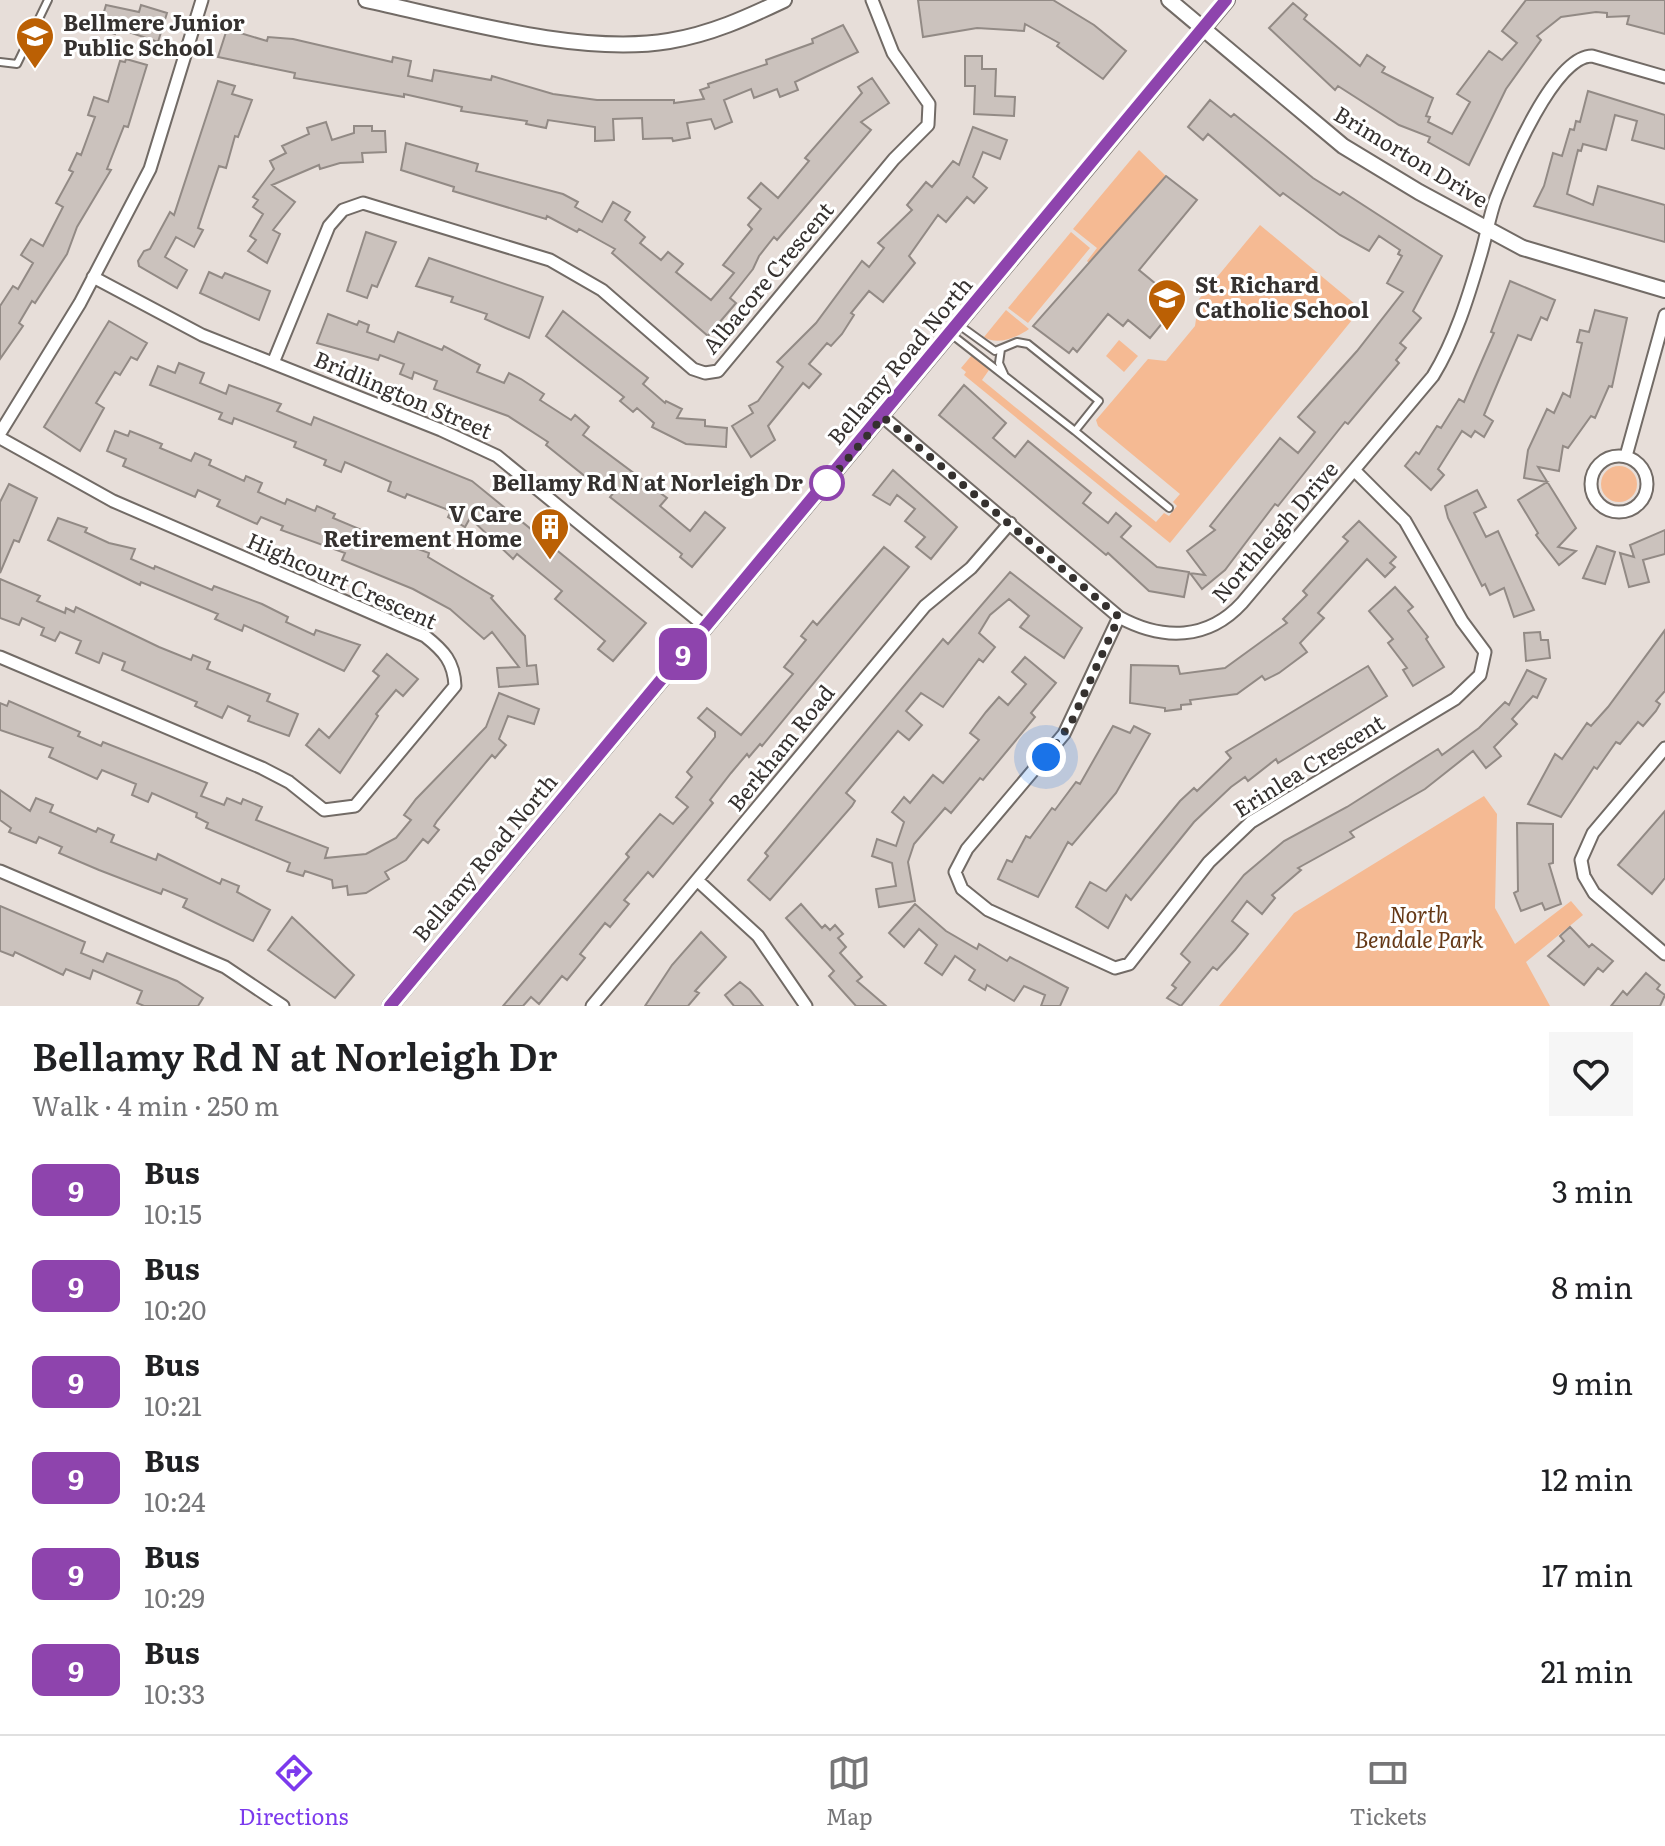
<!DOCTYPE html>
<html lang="en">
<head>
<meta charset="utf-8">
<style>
	body { margin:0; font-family:Literata,serif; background:#f6f6f6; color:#202124; height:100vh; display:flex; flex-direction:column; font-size:30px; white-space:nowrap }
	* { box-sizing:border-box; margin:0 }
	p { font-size:26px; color:#757577 }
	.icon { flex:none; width:44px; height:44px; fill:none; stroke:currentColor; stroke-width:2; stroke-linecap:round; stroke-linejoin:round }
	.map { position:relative; height:1006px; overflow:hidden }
	.side { display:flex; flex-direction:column; background:#fff; flex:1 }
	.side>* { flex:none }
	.badge { padding:0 16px; border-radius:12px; font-size:28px; line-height:52px }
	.you { position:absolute; width:40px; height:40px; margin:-20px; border:6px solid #fff; border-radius:50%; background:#1a73e8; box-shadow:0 0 0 12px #1a73e833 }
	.map>.badge { position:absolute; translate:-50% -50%; box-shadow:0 0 0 4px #fff }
	.round { display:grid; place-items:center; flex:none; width:84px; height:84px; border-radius:0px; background:#f6f6f6 }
	.head { display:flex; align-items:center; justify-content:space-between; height:136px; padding:0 32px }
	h1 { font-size:38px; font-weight:600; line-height:60px }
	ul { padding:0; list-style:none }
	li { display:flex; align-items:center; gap:24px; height:96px; padding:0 32px }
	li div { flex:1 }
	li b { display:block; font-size:30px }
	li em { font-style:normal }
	li .badge { min-width:88px; font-weight:700; text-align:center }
	.tab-bar { display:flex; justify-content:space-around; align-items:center; height:112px; border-top:2px solid #e0e0e0; background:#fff; font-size:22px; color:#757577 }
	.tab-bar a { display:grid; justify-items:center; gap:4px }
	.tab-bar .on { color:#7c3aed }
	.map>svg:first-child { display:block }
	.green { fill:#f5ba93 }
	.building { fill:#cbc2bd; stroke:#928a85; stroke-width:2 }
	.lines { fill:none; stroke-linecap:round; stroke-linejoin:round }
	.service-casing { stroke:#726b66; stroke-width:10 }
	.minor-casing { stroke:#726b66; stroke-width:15 }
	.tertiary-casing { stroke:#726b66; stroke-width:18 }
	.service { stroke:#fff; stroke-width:6 }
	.minor { stroke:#fff; stroke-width:11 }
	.tertiary { stroke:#fff; stroke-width:14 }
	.line-casing { stroke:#fff; stroke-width:18 }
	.line { stroke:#8e44ad; stroke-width:12 }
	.walk { stroke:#35312f; stroke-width:8; stroke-dasharray:0 14.4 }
	.stop-dot { fill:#fff; stroke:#8e44ad; stroke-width:4 }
	.labels { text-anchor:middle; stroke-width:6; stroke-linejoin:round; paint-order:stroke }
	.poi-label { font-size:22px; font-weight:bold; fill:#35312f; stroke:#fff; text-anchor:start }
	.street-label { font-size:22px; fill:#35312f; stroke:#fff }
	.stop-label { font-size:22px; font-weight:bold; fill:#35312f; stroke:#fff; text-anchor:end }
	.park-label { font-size:22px; font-style:italic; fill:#653816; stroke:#fff }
</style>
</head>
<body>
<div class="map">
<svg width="1665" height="1006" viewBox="0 0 1665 1006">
	<rect width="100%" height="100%" fill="#e7ded9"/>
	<path class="green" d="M1139,150L1166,176L1092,266L1087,261L1097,248L1073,229Z
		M1260,225L1361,309L1170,543L964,375L966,372L961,368L972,355L989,370L982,380L1156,522L1164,513L1169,516L1177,506L1173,502L1180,494L1098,426L1096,420L1148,359L1166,361L1195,326L1199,299Z
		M1071,232L1090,248L1028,323L1008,308Z
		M1006,310L1029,329C1018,337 997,346 984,337Z
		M1119,340L1138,356L1124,372L1106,356Z
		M1601 484a18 18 0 1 1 36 0a18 18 0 1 1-36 0Z
		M1484,796L1497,814L1495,908L1515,944L1571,901L1583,915L1526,962L1550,1006H1219L1294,913Z"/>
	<path class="building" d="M918,0H1053L1094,25L1126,51L1103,79L1057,46L1059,43L1025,24L1024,31L977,28L923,37Z
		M1526,0H1665V34L1627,24L1629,16L1607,17V13L1596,12L1561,17L1537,36L1541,40L1506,89L1469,165L1428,142L1430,137L1399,125L1338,86L1335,90L1269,28L1293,3L1307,15L1304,19L1360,66L1367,55L1385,67L1382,72L1433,98L1426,116L1430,117L1428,122L1452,134L1470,102L1457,94L1489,51L1502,60L1517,43L1502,31Z
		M106,5L139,12L141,5L167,13L158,42L117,28L115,34L99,29Z
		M843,25L858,52L795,82L798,90L780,97L777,89L754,98L751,89L724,100L732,122L715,129L711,119L687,123L690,138L673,141L672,138L643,139L642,118L613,119L614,140L595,141V127L548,120L546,128L526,124L527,121L461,111L462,107L404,94V97L294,78L295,73L218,57L227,29L267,41L268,37L293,39L392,62L393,57L411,61L408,76L432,81L434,70L491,80L492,76L553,94L597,100H674V103L704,99L700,90L709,87L708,84L767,64L766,60L813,43L812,39Z
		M965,56H982V69H996L995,96L1015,97L1014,116L974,114L975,86H965Z
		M126,59L147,65L128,127L124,126L107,169L111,170L77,227L67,254L35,303L32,301L19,323L23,326L0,359V306L13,286L18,289L33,263L21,255L31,239L43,246L63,207L56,203L73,172L69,170L77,153L81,155L95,117L88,115L94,97L108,102L120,61L125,62Z
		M872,78L889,103L861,122L871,130L777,240L774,237L759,256L753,269L730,298L736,303L708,336L612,253L615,249L579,229L577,232L547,216L546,219L453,191L454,187L401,170L406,143L478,164L476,171L563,194L578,202L575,207L602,222L613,202L630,212L625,220L645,237L640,243L661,260L668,252L683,264L676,272L711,300L734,273L723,265L752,229L748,225L761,209L748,198L761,183L778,198L809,161L805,158L862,93L858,87Z
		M218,81L235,86L232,94L252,100L238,137L235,136L226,168L219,166L198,228L203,230L194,247L176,237L165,257L187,270L177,288L139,266L138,261L144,251L150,249L170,212L174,215Z
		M1588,91L1665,115V149L1632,140L1637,121L1615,115L1606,150L1583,144L1581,151L1578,150L1567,194L1593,205L1598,186L1665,205V242L1534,206L1544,186L1553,153L1562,156L1570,129L1574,130L1576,121L1580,122Z
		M1210,100L1231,117L1234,114L1313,178L1340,195L1343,192L1442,256L1413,311L1421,318L1400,343L1406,348L1396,360L1399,363L1348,424L1345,422L1278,506L1275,504L1225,570L1202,589L1190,573L1205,575L1187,551L1215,530L1210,526L1280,438L1298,453L1315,432L1298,417L1357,351L1403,292L1387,283L1402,256L1398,254L1400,250L1379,236L1369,251L1340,235L1283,193L1280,196L1208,134L1203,140L1188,127Z
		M326,122L332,140L354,133V126H372V131H385L386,152L362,153L363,162L340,163L320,169L319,165L272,185L295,202L273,230L280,234L267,263L248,251L256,240L250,236L263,214L253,207L258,200L253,197L274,169L270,161L286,153L282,146L309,134L307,128Z
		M973,127L1007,140L1000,159L983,152L973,177L987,188L974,203L967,197L946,222L938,215L909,256L915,263L883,302L869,291L851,313L854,315L842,334L831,346L827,343L809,364L821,374L809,388L803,383L768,426L775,440L751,457L732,426L753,413L749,406L758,401L783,367L777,362L816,323L862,261L869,267L884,248L878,243L912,210L907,205L926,182L932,187L953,161L959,165Z
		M1166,176L1197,200L1139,270L1179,303L1150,338L1128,320L1123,326L1108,314L1077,352L1073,348L1069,353L1033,326Z
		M366,232L396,242L377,287L372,285L367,298L347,291Z
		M429,258L543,297L529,338L485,319L487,314L451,302L453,297L416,286Z
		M209,272L222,278L225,273L270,291L259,320L200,293Z
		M1510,281L1555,300L1547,320L1541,317L1531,340L1518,335L1484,415L1493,421L1484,437L1475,431L1471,437L1462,431L1438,469L1444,475L1431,490L1405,466L1416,452L1419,454L1437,426L1441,428L1459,399L1464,402L1494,333L1491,332Z
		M1595,310L1627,318L1612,387L1609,386L1595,418L1591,416L1568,448L1563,446L1559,471L1538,467L1576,528L1558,547L1576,551L1559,565L1536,535L1538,533L1518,500L1547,482L1524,478L1528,450L1547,409L1554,413L1563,393L1570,397L1582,343L1577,342L1580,330L1589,332Z
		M563,311L648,378L643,384L665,403L666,401L682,409L677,418L705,420V426L727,428L726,447L686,444L652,427L654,423L637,408L633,412L620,401L624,397L546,336Z
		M328,314L357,325L359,321L369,325L367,332L394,342L398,332L442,350L444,346L480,365L477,372L504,383L509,373L521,379L544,394L540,400L571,420L575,415L589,427L583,435L667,498L660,506L690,531L705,512L725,528L692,567L680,557L682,554L610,497L615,491L595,476L591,481L546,445L548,442L508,416L434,389L437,381L414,372L412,379L400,374L404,364L380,355L378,360L317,343Z
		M109,321L147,343L137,360L131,357L120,375L115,372L96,403L104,408L80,451L44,427Z
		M179,363L204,373L200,383L226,394L229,385L281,404L277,411L311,425L314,417L472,481L646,623L613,661L598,649L605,641L555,599L562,591L517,554L513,559L470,518L465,527L448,517L451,511L407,494L405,498L388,491L391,482L345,462L341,472L324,465L326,460L294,447L296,442L234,418L232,424L219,419L222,413L150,385L158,366L175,373Z
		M964,385L1006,423L993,438L1015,457L1028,441L1091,493L1083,503L1108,523L1116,513L1131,526L1121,537L1157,567L1189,572L1184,597L1149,591L1108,553L1106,555L939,415Z
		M115,431L128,436L130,431L150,439L162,444L160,448L191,461L195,453L211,460L209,465L244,481L246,476L262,483L258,492L285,504L287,499L315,511L317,506L335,514L333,518L378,537L379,534L429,553L428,557L493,596L491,598L525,636L527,666L536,665L538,684L499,687L497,668L519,667L492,632L484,639L450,609L413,589L342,560L345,553L281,530L283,526L261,517L257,524L217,506L220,500L198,490L195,497L123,466L126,459L107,451Z
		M893,470L957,527L931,559L916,547L925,537L905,521L915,509L897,495L890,505L873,495Z
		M9,484L37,498L19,542L14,540L0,573V502Z
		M1477,490L1486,507L1474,513L1486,537L1498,531L1534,610L1514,617L1504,588L1490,595L1485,584L1482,586L1448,518L1445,506Z
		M58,518L87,528L85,532L109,543L135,549L131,559L154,569L155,566L212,590L214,586L262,604L288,617L286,622L314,635L316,630L360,645L344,671L244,625L242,631L215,619L218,614L141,582L140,585L48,540Z
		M1359,521L1396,557L1390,563L1395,567L1385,577L1367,559L1318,613L1324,618L1300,643L1307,652L1279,673L1265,680L1262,676L1237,694L1190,700L1191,704L1181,705V709L1165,711V708L1130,703L1131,665L1178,666L1180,674L1225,668L1287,623L1283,619L1307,595L1303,591L1348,541L1343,537Z
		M1665,530V554L1643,560L1649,582L1629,587L1620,553L1634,557L1630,545Z
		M1597,546L1615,552L1605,584L1583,578Z
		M884,547L909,567L762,746L760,744L749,757L747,754L731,773L710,800L713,803L653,877L648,872L624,900L629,904L610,927L605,923L580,954L585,958L567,980L562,976L539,1004L531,997L523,1006H503L629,857L626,854L660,814L673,824L688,807L676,797L692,777L687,772L715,737V732L698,718L707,708L741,735L793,674L784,667L806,640L801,636L813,621L817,625Z
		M1010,572L1082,628L1064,658L1020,627L1029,616L1009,599L990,615L979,633L995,647L983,662L979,659L943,707L921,693L906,711L922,725L909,740L898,731L846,793L855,801L852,806L770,900L748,880L768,856L765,853L943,639L948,644Z
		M0,579L40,596L37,601L65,613L66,608L74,612L76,607L159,647L191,660L193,655L210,662L207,669L270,694L267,701L298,714L289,736L248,721L250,716L228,706L222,718L195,706L197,702L122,670L125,662L103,653L99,663L76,653L81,641L60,632L55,641L41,635L44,628L22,618L19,625L0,618Z
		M1395,587L1413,607L1408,611L1428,637L1426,639L1444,667L1413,686L1403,670L1407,668L1388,643L1393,639L1369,611Z
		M1665,630V691L1656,701L1660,704L1656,711L1643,726L1638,722L1620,744L1616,742L1597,769L1594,767L1561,817L1528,804L1555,754L1562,759L1587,723L1591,726L1608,707Z
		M1540,632L1541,640H1548L1550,658L1526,661L1524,633Z
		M387,654L418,679L403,696L396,690L376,714L378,716L340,773L306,745L319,729L329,738L379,676L373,671Z
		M1025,657L1056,683L1031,713L1035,717L983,780L980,778L951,813L945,808L914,844L908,862L915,901L879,907L876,889L896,886L892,863L872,856L877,839L896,846L904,822L892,812L904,797L910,803L933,775L943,783L979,740L970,733L986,712L999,697L1008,705L1026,684L1012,672Z
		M1368,666L1387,696L1278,763L1276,759L1248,781L1245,777L1231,787L1194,822L1131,900L1126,895L1108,928L1076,907L1090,882L1106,891L1180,801L1194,788L1197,791L1231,758L1226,752Z
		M1527,670L1546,679L1537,698L1533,696L1512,719L1517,724L1494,747L1501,756L1486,768L1473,751L1425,789L1350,832L1354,837L1298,868L1301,870L1272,895L1275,898L1262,914L1247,901L1232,921L1248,934L1235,950L1217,970L1213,967L1181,1006L1167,998L1176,988L1172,985L1190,962L1181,954L1244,875L1284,841L1347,807L1438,749L1442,755L1479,728L1505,702L1509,705Z
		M499,693L539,709L534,724L508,716L499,739L506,745L495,758L492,755L437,821L434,826L439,830L428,843L423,839L406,860L385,872L389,879L366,893L348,895L347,886L333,888L332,880L305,871L303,876L287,871L290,863L206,828L208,823L196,817L197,813L152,793L148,802L132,795L136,784L102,770L97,779L49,757L53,748L0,730V703L7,706L9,701L80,732L78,736L101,746L103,742L207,783L201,796L224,805L227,798L241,804L243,799L262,807L256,820L328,848L325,858L366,854L396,838L411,820L404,815L416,799L486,727Z
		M1113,726L1130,733L1134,726L1150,734L1116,793L1072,845L1068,842L1038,897L998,879L1007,860L1012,862L1026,836L1030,838L1052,808L1055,810L1076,782L1080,784Z
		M0,790L30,811L36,798L53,805L50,812L96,832L98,828L114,835L111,842L156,860L158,854L220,884L222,879L239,886L237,892L270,910L253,941L183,907L187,899L163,889L161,894L99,870L59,853L62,847L39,837L36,843L9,832L11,828L0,820Z
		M1665,811V878L1652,894L1618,865Z
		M1517,823L1553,824V863L1549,864L1561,904L1545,910L1542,903L1521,911L1514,893L1518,891Z
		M801,904L822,928L825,925L830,930L835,925L843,934L838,938L846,947L840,953L862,977L857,981L886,1006H856L829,976L834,971L786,918Z
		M915,904L946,931L977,949L979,944L1007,961L1010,957L1068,988L1060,1006H1041L1045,995L1024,986L1014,1001L987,985L985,990L969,980L975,970L955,956L942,975L925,963L937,945L919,929L904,947L889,933Z
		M0,906L85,942L81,953L103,962L107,953L177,981L203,998L198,1006H144L137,1003L142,991L93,970L90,979L66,969L63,975L15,952L13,956L0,951Z
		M292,917L354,975L335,998L268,950Z
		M1570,927L1589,947L1592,944L1613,961L1603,972L1598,968L1584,985L1548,956L1564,941L1560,936Z
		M701,932L726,957L695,991L699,993L688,1006H645L672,965Z
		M1646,973L1660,985L1657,989L1665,995L1660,1006H1611L1623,991L1627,995Z
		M740,982L750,990L763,1006H734L725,995Z"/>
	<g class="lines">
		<g class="service-casing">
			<path id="service" d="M0,62L17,64L48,0
				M951,334L1075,431L1099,401L1028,344L1017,342L995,351L959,325
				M1001,349L999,363L1004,374
				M1075,431L1169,508"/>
		</g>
		<g class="minor-casing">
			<path id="minor" d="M93,277L202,335L441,430L497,456L706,627
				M273,363L329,226L343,210L363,203L550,260L602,290L693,369L705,373L718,371L894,159L928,125L929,104L893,53L872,0
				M883,417L1119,617C1163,641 1208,640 1242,603L1433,376C1455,340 1468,298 1480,257C1486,238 1489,217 1496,198C1509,165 1554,56 1592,56L1665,77
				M0,433L80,303L150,169L202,0
				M0,438L113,501L425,636C444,651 454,662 455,686L355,806L324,810L289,782L262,768L0,657
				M1626,456L1665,315
				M1591 484a28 28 0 1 1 56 0a28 28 0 1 1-56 0Z
				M1119,617L1064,734L967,849L955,872L962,889L988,910L1115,968L1129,964L1209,862L1251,822L1455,699L1480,675L1485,652L1462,621L1405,521L1355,471
				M1665,748L1593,833L1581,860L1584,876L1594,893L1665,954
				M0,871L225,967L283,1006
				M697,880L758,936L806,1006
				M592,1006L925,606L971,568L1010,523"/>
		</g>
		<g class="tertiary-casing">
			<path id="tertiary" d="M366,0C455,19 579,56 669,41C711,34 746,18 784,0
				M1169,0L1343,146L1419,192L1523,248L1665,290
				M390,1006L1227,0"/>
		</g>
		<use href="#service" class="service"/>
		<use href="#minor" class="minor"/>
		<use href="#tertiary" class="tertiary"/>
	</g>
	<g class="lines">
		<g class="line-casing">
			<path id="line" d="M390,1006L1226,0"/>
		</g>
		<use href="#line" class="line"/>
		<path class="walk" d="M827,483L824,487L883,417L1119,617L1071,723L1046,757"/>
	</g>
	<defs>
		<g id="school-pin" transform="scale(2)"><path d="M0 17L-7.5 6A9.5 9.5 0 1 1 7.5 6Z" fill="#bb6004" stroke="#fff"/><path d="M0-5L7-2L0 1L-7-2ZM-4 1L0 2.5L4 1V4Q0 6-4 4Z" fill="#fff"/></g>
		<g id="building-pin" transform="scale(2)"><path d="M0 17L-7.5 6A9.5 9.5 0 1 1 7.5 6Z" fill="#bb6004" stroke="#fff"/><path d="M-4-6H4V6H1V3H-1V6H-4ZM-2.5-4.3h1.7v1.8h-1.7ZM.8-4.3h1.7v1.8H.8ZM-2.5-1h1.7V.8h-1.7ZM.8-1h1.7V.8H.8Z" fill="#fff"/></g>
	</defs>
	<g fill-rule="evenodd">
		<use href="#school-pin" x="35" y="36"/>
		<use href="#school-pin" x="1167" y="298"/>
		<use href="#building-pin" x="550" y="527"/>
	</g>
	<circle class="stop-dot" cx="827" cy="483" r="16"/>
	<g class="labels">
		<g class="poi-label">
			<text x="63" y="31">Bellmere Junior<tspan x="63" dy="25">Public School</tspan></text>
			<text x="1195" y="293">St. Richard<tspan x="1195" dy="25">Catholic School</tspan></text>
			<text x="522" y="522" text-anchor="end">V Care<tspan x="522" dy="25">Retirement Home</tspan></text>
		</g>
		<g class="street-label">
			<text transform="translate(1411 157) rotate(31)" y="8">Brimorton Drive</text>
			<text transform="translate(768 278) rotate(-50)" y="8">Albacore Crescent</text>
			<text transform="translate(900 361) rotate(-50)" y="8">Bellamy Road North</text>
			<text transform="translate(403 395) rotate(23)" y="8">Bridlington Street</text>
			<text transform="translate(1275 532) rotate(-49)" y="8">Northleigh Drive</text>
			<text transform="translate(342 581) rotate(24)" y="8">Highcourt Crescent</text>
			<text transform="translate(781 748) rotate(-51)" y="8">Berkham Road</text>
			<text transform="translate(1309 766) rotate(-32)" y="8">Erinlea Crescent</text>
			<text transform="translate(485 858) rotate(-50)" y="8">Bellamy Road North</text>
		</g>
		<g class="stop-label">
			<text x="803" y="491">Bellamy Rd N at Norleigh Dr</text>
		</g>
		<g class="park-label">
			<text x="1419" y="923">North<tspan x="1419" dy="25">Bendale Park</tspan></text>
		</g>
	</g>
</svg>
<div class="you" style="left:1046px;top:757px"></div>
<b class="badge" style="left:683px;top:654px;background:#8e44ad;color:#fff">9</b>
</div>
<section class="side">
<div class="head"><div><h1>Bellamy Rd N at Norleigh Dr</h1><p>Walk · 4 min · 250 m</p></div><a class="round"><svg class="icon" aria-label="heart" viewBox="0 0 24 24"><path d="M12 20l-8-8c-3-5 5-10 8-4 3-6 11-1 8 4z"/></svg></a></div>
<ul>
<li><span class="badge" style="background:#8e44ad;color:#fff">9</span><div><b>Bus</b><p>10:15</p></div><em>3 min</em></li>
<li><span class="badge" style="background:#8e44ad;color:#fff">9</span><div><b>Bus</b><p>10:20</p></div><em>8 min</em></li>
<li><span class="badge" style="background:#8e44ad;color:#fff">9</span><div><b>Bus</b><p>10:21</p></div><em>9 min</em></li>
<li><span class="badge" style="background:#8e44ad;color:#fff">9</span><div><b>Bus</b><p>10:24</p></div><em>12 min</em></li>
<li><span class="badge" style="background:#8e44ad;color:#fff">9</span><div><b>Bus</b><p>10:29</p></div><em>17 min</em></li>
<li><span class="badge" style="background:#8e44ad;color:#fff">9</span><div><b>Bus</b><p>10:33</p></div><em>21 min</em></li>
</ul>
</section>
<nav class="tab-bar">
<a class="on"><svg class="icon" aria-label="directions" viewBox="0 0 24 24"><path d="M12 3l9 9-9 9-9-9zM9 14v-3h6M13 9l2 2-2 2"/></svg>Directions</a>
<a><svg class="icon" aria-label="map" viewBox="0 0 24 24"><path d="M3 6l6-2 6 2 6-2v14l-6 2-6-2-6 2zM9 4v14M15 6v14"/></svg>Map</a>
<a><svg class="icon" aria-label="tickets" viewBox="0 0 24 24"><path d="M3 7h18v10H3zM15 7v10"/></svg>Tickets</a>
</nav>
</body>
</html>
